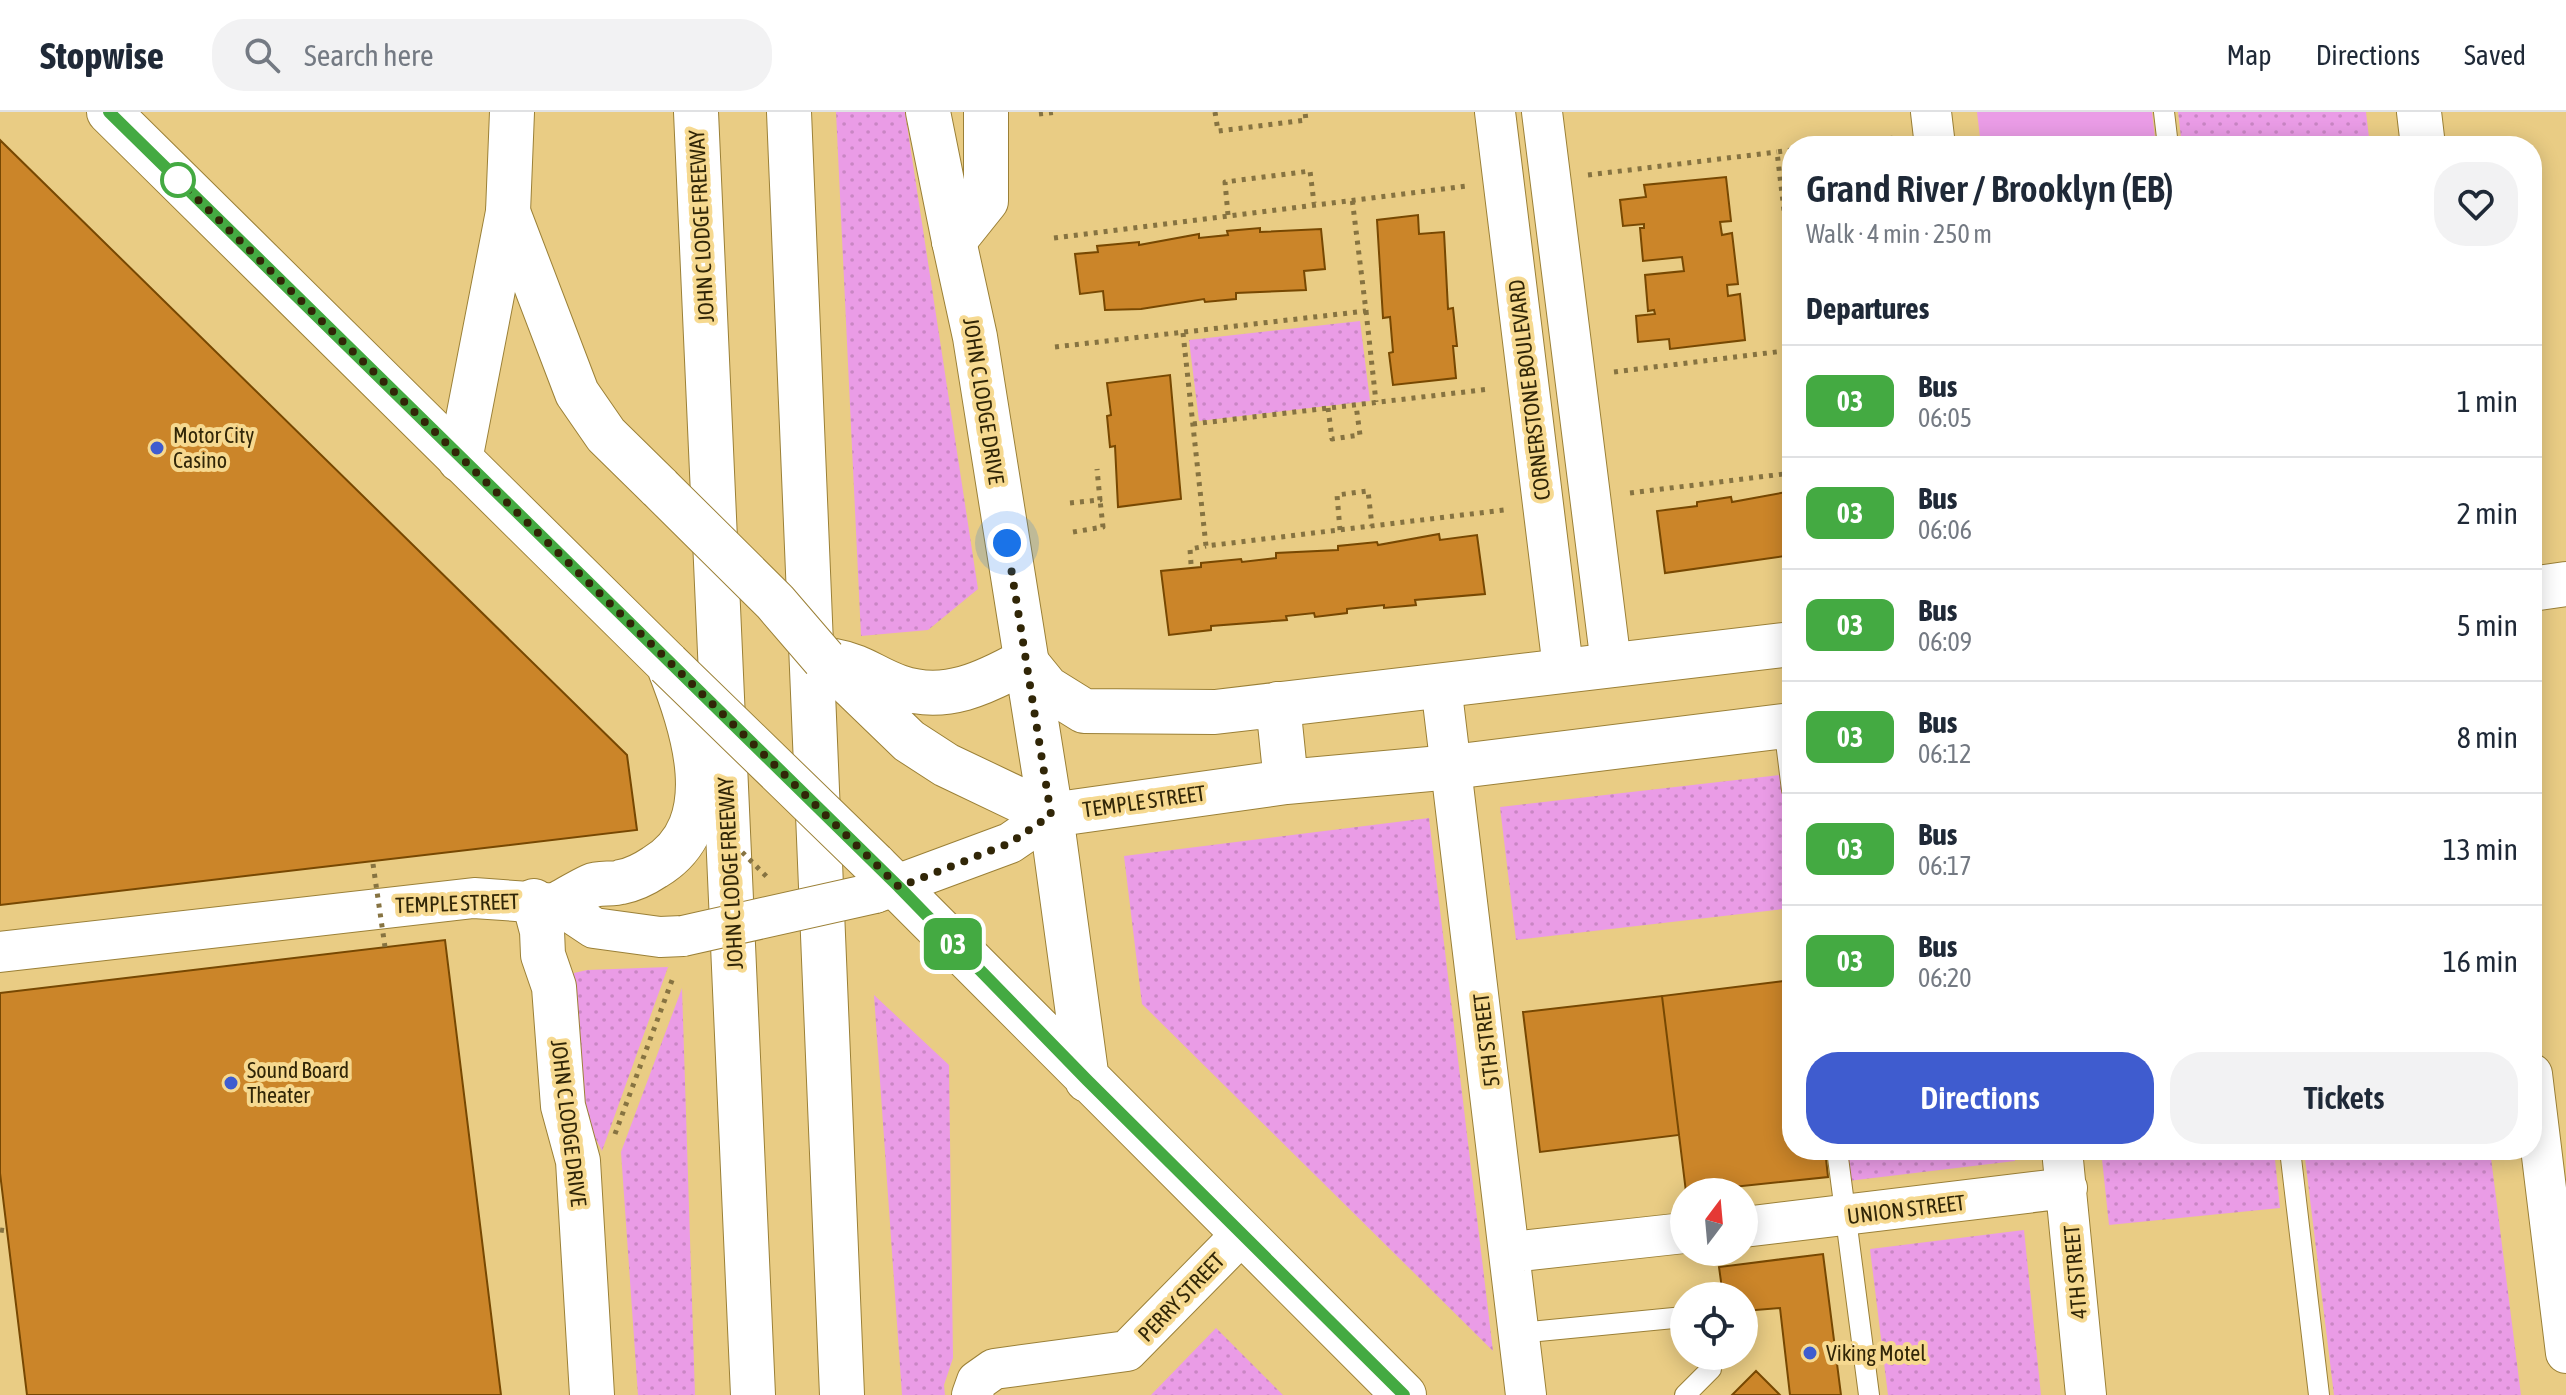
<!DOCTYPE html>
<html lang="en">
<head>
<meta charset="utf-8">
<style>
	body { margin:0; font-family:"Asap Condensed",sans-serif; background:#f2f2f3; color:#1f2937; height:100vh; display:flex; flex-direction:column; font-size:30px; white-space:nowrap }
	* { box-sizing:border-box; margin:0 }
	p { font-size:26px; color:#747a83 }
	.icon { flex:none; width:44px; height:44px; fill:none; stroke:currentColor; stroke-width:2; stroke-linecap:round; stroke-linejoin:round }
	.map { position:relative; flex:1; overflow:hidden }
	.sheet { position:absolute; left:1782px; top:24px; width:760px; height:1024px; display:flex; flex-direction:column; background:#fff; border-radius:32px; box-shadow:0 4px 20px #0003 }
	.sheet>* { flex:none }
	.badge { padding:0 16px; border-radius:12px; font-size:28px; line-height:52px }
	.needle { width:52px; rotate:16deg }
	.controls { position:absolute; left:1670px; top:1066px; display:grid; gap:16px }
	.controls a { display:grid; place-items:center; width:88px; height:88px; border-radius:50%; background:#fff; box-shadow:0 4px 20px #0003; font-size:40px }
	.you { position:absolute; width:40px; height:40px; margin:-20px; border:6px solid #fff; border-radius:50%; background:#1a73e8; box-shadow:0 0 0 12px #1a73e833 }
	.map>.badge { position:absolute; translate:-50% -50%; box-shadow:0 0 0 4px #fff }
	h2 { padding:0 24px; font-size:30px; line-height:72px }
	.round { display:grid; place-items:center; flex:none; width:84px; height:84px; border-radius:32px; background:#f2f2f3 }
	.head { display:flex; align-items:center; justify-content:space-between; height:136px; padding:0 24px }
	h1 { font-size:38px; font-weight:600; line-height:60px }
	.primary-button { display:flex; gap:16px; margin-top:auto; padding:16px 24px }
	.primary-button a { flex:1; height:92px; border-radius:32px; background:#3f5ccf; color:#fff; font-size:32px; font-weight:600; line-height:92px; text-align:center }
	.primary-button a+a { background:#f2f2f3; color:#1f2937 }
	ul { padding:0; list-style:none }
	li { display:flex; align-items:center; gap:24px; height:112px; padding:0 24px; border-top:2px solid #e0e1e3 }
	li div { flex:1 }
	li b { display:block; font-size:30px }
	li em { font-style:normal }
	li .badge { min-width:88px; font-weight:700; text-align:center }
	header { display:flex; align-items:center; gap:48px; box-sizing:border-box; height:112px; padding:0 40px; background:#fff; border-bottom:2px solid #e0e1e3 }
	header strong { font-size:38px }
	nav { display:flex; gap:44px; margin-inline-start:auto; font-size:28px }
	.search { width:560px; height:72px; background:#f2f2f3; display:flex; align-items:center; gap:20px; box-sizing:border-box; padding:0 28px; border-radius:32px; color:#747a83; font-size:30px }
	.map>svg:first-child { display:block }
	.grass { fill:url(#grass-dots) }
	.green { fill:#ea9ce6 }
	.building { fill:#cb8529; stroke:#774802; stroke-width:2 }
	.lines { fill:none; stroke-linecap:round; stroke-linejoin:round }
	.service-casing { stroke:#9b8037; stroke-width:22 }
	.minor-casing { stroke:#9b8037; stroke-width:42 }
	.tertiary-casing { stroke:#9b8037; stroke-width:46 }
	.secondary-casing { stroke:#9b8037; stroke-width:46 }
	.primary-casing { stroke:#9b8037; stroke-width:46 }
	.motorway-casing { stroke:#9b8037; stroke-width:46 }
	.path { stroke:#867341; stroke-width:5; stroke-dasharray:4 6; stroke-linecap:butt }
	.service { stroke:#fff; stroke-width:20 }
	.minor { stroke:#fff; stroke-width:40 }
	.tertiary { stroke:#fff; stroke-width:44 }
	.secondary { stroke:#fff; stroke-width:44 }
	.primary { stroke:#fff; stroke-width:44 }
	.motorway { stroke:#fff; stroke-width:44 }
	.minor-bridge-casing { stroke:#9b8037; stroke-width:42; stroke-linecap:butt }
	.primary-bridge-casing { stroke:#9b8037; stroke-width:46; stroke-linecap:butt }
	.path-bridge { stroke:#867341; stroke-width:5; stroke-dasharray:4 6; stroke-linecap:butt }
	.minor-bridge { stroke:#fff; stroke-width:40 }
	.primary-bridge { stroke:#fff; stroke-width:44 }
	.line-casing { stroke:#fff; stroke-width:18 }
	.line { stroke:#44aa42; stroke-width:12 }
	.walk { stroke:#312607; stroke-width:8; stroke-dasharray:0 14.4 }
	.stop-dot { fill:#fff; stroke:#44aa42; stroke-width:4 }
	.poi-dot { fill:#3f5ccf; stroke:#f6d990; stroke-width:3 }
	.labels { text-anchor:middle; stroke-width:8; stroke-linejoin:round; paint-order:stroke }
	.street-label { font-size:22px; fill:#312607; stroke:#f6d990 }
	.poi-label { font-size:22px; fill:#312607; stroke:#f6d990; text-anchor:start }
</style>
</head>
<body>
<header>
<strong>Stopwise</strong>
<div class="search"><svg class="icon" aria-label="search" viewBox="0 0 24 24"><circle cx="10" cy="10" r="6"/><path d="M15 15l6 6"/></svg>Search here</div>
<nav><a>Map</a><a>Directions</a><a>Saved</a></nav>
</header>
<div class="map">
<svg width="2566" height="1283" viewBox="0 0 2566 1283">
	<defs>
		<pattern id="grass-dots" width="8" height="8" patternUnits="userSpaceOnUse" patternTransform="scale(2)"><rect width="8" height="8" fill="#ea9ce6"/><path d="M2 2h.1M6 6h.1" fill="none" stroke="#c986c4" stroke-width="1.8" stroke-linecap="round"/></pattern>
	</defs>
	<rect width="100%" height="100%" fill="#e9cc84"/>
	<path class="grass" d="M836,0H905L978,477L928,518L861,524Z
		M2178,0H2366L2370,34H2182Z
		M1360,209L1370,289L1199,309L1189,228Z
		M1781,663L1792,757V796L1516,828L1500,695Z
		M1429,706L1493,1239L1142,892L1124,744Z
		M668,855L602,1039L583,1002L572,871L574,861L587,858Z
		M682,876L695,1283H638L621,1040Z
		M874,883L949,953L953,1246L944,1273L945,1283H902Z
		M1844,1038H2014L2015,1049L1848,1069Z
		M2101,1038H2274L2280,1096L2109,1113Z
		M2304,1038H2490L2521,1283H2334Z
		M2024,1118L2041,1283H1888L1870,1137Z
		M1216,1216L1283,1283H1151Z"/>
	<path class="green" d="M1977,0H2152L2156,34H1981Z"/>
	<path class="building" d="M0,28L627,643L637,718L0,793Z
		M1726,65L1731,109L1720,110L1722,123L1732,121L1738,172L1727,173L1728,184L1740,182L1745,228L1670,237L1669,227L1638,230L1636,204L1655,202L1654,198L1648,199L1645,163L1684,159L1682,145L1643,149L1640,116H1644V112L1623,114L1620,88L1646,85L1644,73Z
		M1418,103L1419,122L1444,120L1448,197L1453,196L1457,234H1453L1456,266L1393,273L1389,241L1393,240L1390,205L1383,206L1377,108Z
		M1260,116V120L1321,117L1325,157L1304,159L1306,178L1236,181V187L1205,190L1204,187L1141,197L1105,198L1103,179L1080,182L1075,142L1098,140L1097,134L1139,130V133L1199,122V126L1228,123L1227,119Z
		M1170,263L1181,387L1118,395L1115,334L1110,335L1107,304L1111,303L1107,271Z
		M1792,379V443L1665,461L1657,399L1697,394V390L1731,385L1732,390Z
		M1439,422L1440,428L1477,423L1485,482L1415,488L1416,493L1384,496V493L1347,497V501L1315,505L1314,501L1286,504L1287,508L1211,514V518L1169,523L1161,459L1201,455V451L1241,447L1242,450L1276,446V441L1338,438V434L1377,430L1378,433Z
		M445,828L501,1283H27L0,1061V881Z
		M1792,868V1038H1825L1828,1065L1686,1080L1662,884Z
		M1662,884L1679,1023L1540,1040L1523,900Z
		M1823,1142L1841,1283H1790L1780,1196L1744,1199V1184H1723L1719,1155Z
		M1756,1259L1780,1283H1732Z"/>
	<g class="lines">
		<g class="service-casing">
			<path id="service" d="M2164,0L2168,34
				M1784,614L1792,678
				M1837,1038L1869,1283
				M2290,1038L2319,1283
				M1519,1221L1684,1205
				M1685,1283L1711,1257L1709,1244"/>
		</g>
		<g class="minor-casing">
			<path id="minor" d="M1495,0L1563,556
				M1542,0L1611,552
				M1931,0L1935,34
				M1441,573L1526,1283
				M875,781L1010,731L1051,703
				M0,840L474,786L558,792L594,816L660,825L683,824
				M2532,962L2566,1241
				M2062,1038L2086,1283
				M1744,1115L2067,1076
				M1511,1140L1684,1121
				M972,1283L977,1269L994,1257L1127,1239L1242,1122"/>
		</g>
		<g class="tertiary-casing">
			<path id="tertiary" d="M2419,0L2423,34
				M2532,477L2566,472
				M1025,549L1047,576L1084,599L1215,600L1792,532
				M1278,592L1286,670
				M1051,703L1286,670L1452,655L1792,613
				M534,789L542,819L543,843L554,875L563,994L578,1049L592,1283"/>
		</g>
		<g class="secondary-casing">
			<path id="secondary" d="M954,129L986,89V0"/>
		</g>
		<g class="primary-casing">
			<path id="primary" d="M109,0L668,552C692,613 727,712 655,755C646,761 632,768 621,770C612,773 600,770 591,774C580,779 569,786 558,792
				M508,100L577,281L606,323L660,376
				M954,129L975,225L1051,703L1087,968
				M824,547L909,629L946,653L1051,703
				M834,549C863,554 873,566 899,575C945,591 985,571 1025,549
				M874,752L1404,1283"/>
		</g>
		<g class="motorway-casing">
			<path id="motorway" d="M696,0L753,1283
				M789,0L842,1283
				M928,0L954,129
				M460,348L508,100L512,0"/>
		</g>
		<path class="path" d="M1215,0L1218,19L1306,8L1305,0
			M1039,2L1057,0
			M1829,34L1895,26
			M1792,38L1777,40L1792,165
			M1588,63L1777,40
			M1228,103L1225,70L1310,59L1314,91
			M1054,126L1466,74
			M1366,199L1376,290
			M1183,221L1206,434L1504,398
			M1055,235L1366,199L1352,86
			M1614,260L1792,238
			M1328,296L1332,327L1360,323L1356,293
			M1193,312L1490,277
			M1630,381L1792,361
			M1070,391L1100,388L1097,357
			M1340,418L1337,383L1368,379L1372,414
			M1073,420L1103,415L1100,388
			M1191,452L1190,437L1206,434
			M615,1022L674,863
			M0,1118L7,1119"/>
		<use href="#service" class="service"/>
		<use href="#minor" class="minor"/>
		<use href="#tertiary" class="tertiary"/>
		<use href="#secondary" class="secondary"/>
		<use href="#primary" class="primary"/>
		<use href="#motorway" class="motorway"/>
		<g class="minor-bridge-casing">
			<path id="minor-bridge" d="M683,824L875,781"/>
		</g>
		<g class="primary-bridge-casing">
			<path id="primary-bridge" d="M660,376L775,490L824,547
				M668,552L874,752"/>
		</g>
		<path class="path-bridge" d="M721,719L767,765
			M373,752L385,835"/>
		<use href="#minor-bridge" class="minor-bridge"/>
		<use href="#primary-bridge" class="primary-bridge"/>
	</g>
	<g class="lines">
		<g class="line-casing">
			<path id="line" d="M109,0L899,775L1087,968L1404,1283"/>
		</g>
		<use href="#line" class="line"/>
		<path class="walk" d="M178,68L899,775L1010,731L1051,703L1007,431"/>
	</g>
	<circle class="stop-dot" cx="178" cy="68" r="16"/>
	<g class="poi-dot">
		<circle cx="157" cy="336" r="8"/>
		<circle cx="231" cy="971" r="8"/>
		<circle cx="1810" cy="1241" r="8"/>
	</g>
	<g class="labels">
		<g class="street-label">
			<text transform="translate(701 114) rotate(-93)" y="8">JOHN C LODGE FREEWAY</text>
			<text transform="translate(1529 278) rotate(-97)" y="8">CORNERSTONE BOULEVARD</text>
			<text transform="translate(984 289) rotate(81)" y="8">JOHN C LODGE DRIVE</text>
			<text transform="translate(1144 689) rotate(-8)" y="8">TEMPLE STREET</text>
			<text transform="translate(730 761) rotate(-93)" y="8">JOHN C LODGE FREEWAY</text>
			<text transform="translate(457 791) rotate(-2)" y="8">TEMPLE STREET</text>
			<text transform="translate(1486 928) rotate(-97)" y="8">5TH STREET</text>
			<text transform="translate(569 1011) rotate(83)" y="8">JOHN C LODGE DRIVE</text>
			<text transform="translate(1906 1097) rotate(-7)" y="8">UNION STREET</text>
			<text transform="translate(2075 1160) rotate(-95)" y="8">4TH STREET</text>
			<text transform="translate(1181 1185) rotate(-46)" y="8">PERRY STREET</text>
		</g>
		<g class="poi-label">
			<text x="173" y="331">Motor City<tspan x="173" dy="25">Casino</tspan></text>
			<text x="247" y="966">Sound Board<tspan x="247" dy="25">Theater</tspan></text>
			<text x="1826" y="1249">Viking Motel</text>
		</g>
	</g>
</svg>
<div class="controls">
<a><svg class="needle" viewBox="-14 -14 28 28"><path d="M0-13l5 13h-10z" fill="#e53935"/><path d="M0 13l5-13h-10z" fill="#747a83"/></svg></a>
<a><svg class="icon" aria-label="locate" viewBox="0 0 24 24"><circle cx="12" cy="12" r="6"/><path d="M12 2v4M12 18v4M2 12h4M18 12h4"/></svg></a>
</div>
<div class="you" style="left:1007px;top:431px"></div>
<b class="badge" style="left:953px;top:832px;background:#44aa42;color:#fff">03</b>
<section class="sheet">
<div class="head"><div><h1>Grand River / Brooklyn (EB)</h1><p>Walk · 4 min · 250 m</p></div><a class="round"><svg class="icon" aria-label="heart" viewBox="0 0 24 24"><path d="M12 20l-8-8c-3-5 5-10 8-4 3-6 11-1 8 4z"/></svg></a></div>
<h2>Departures</h2>
<ul>
<li><span class="badge" style="background:#44aa42;color:#fff">03</span><div><b>Bus</b><p>06:05</p></div><em>1 min</em></li>
<li><span class="badge" style="background:#44aa42;color:#fff">03</span><div><b>Bus</b><p>06:06</p></div><em>2 min</em></li>
<li><span class="badge" style="background:#44aa42;color:#fff">03</span><div><b>Bus</b><p>06:09</p></div><em>5 min</em></li>
<li><span class="badge" style="background:#44aa42;color:#fff">03</span><div><b>Bus</b><p>06:12</p></div><em>8 min</em></li>
<li><span class="badge" style="background:#44aa42;color:#fff">03</span><div><b>Bus</b><p>06:17</p></div><em>13 min</em></li>
<li><span class="badge" style="background:#44aa42;color:#fff">03</span><div><b>Bus</b><p>06:20</p></div><em>16 min</em></li>
</ul>
<div class="primary-button"><a>Directions</a><a>Tickets</a></div>
</section>
</div>
</body>
</html>
